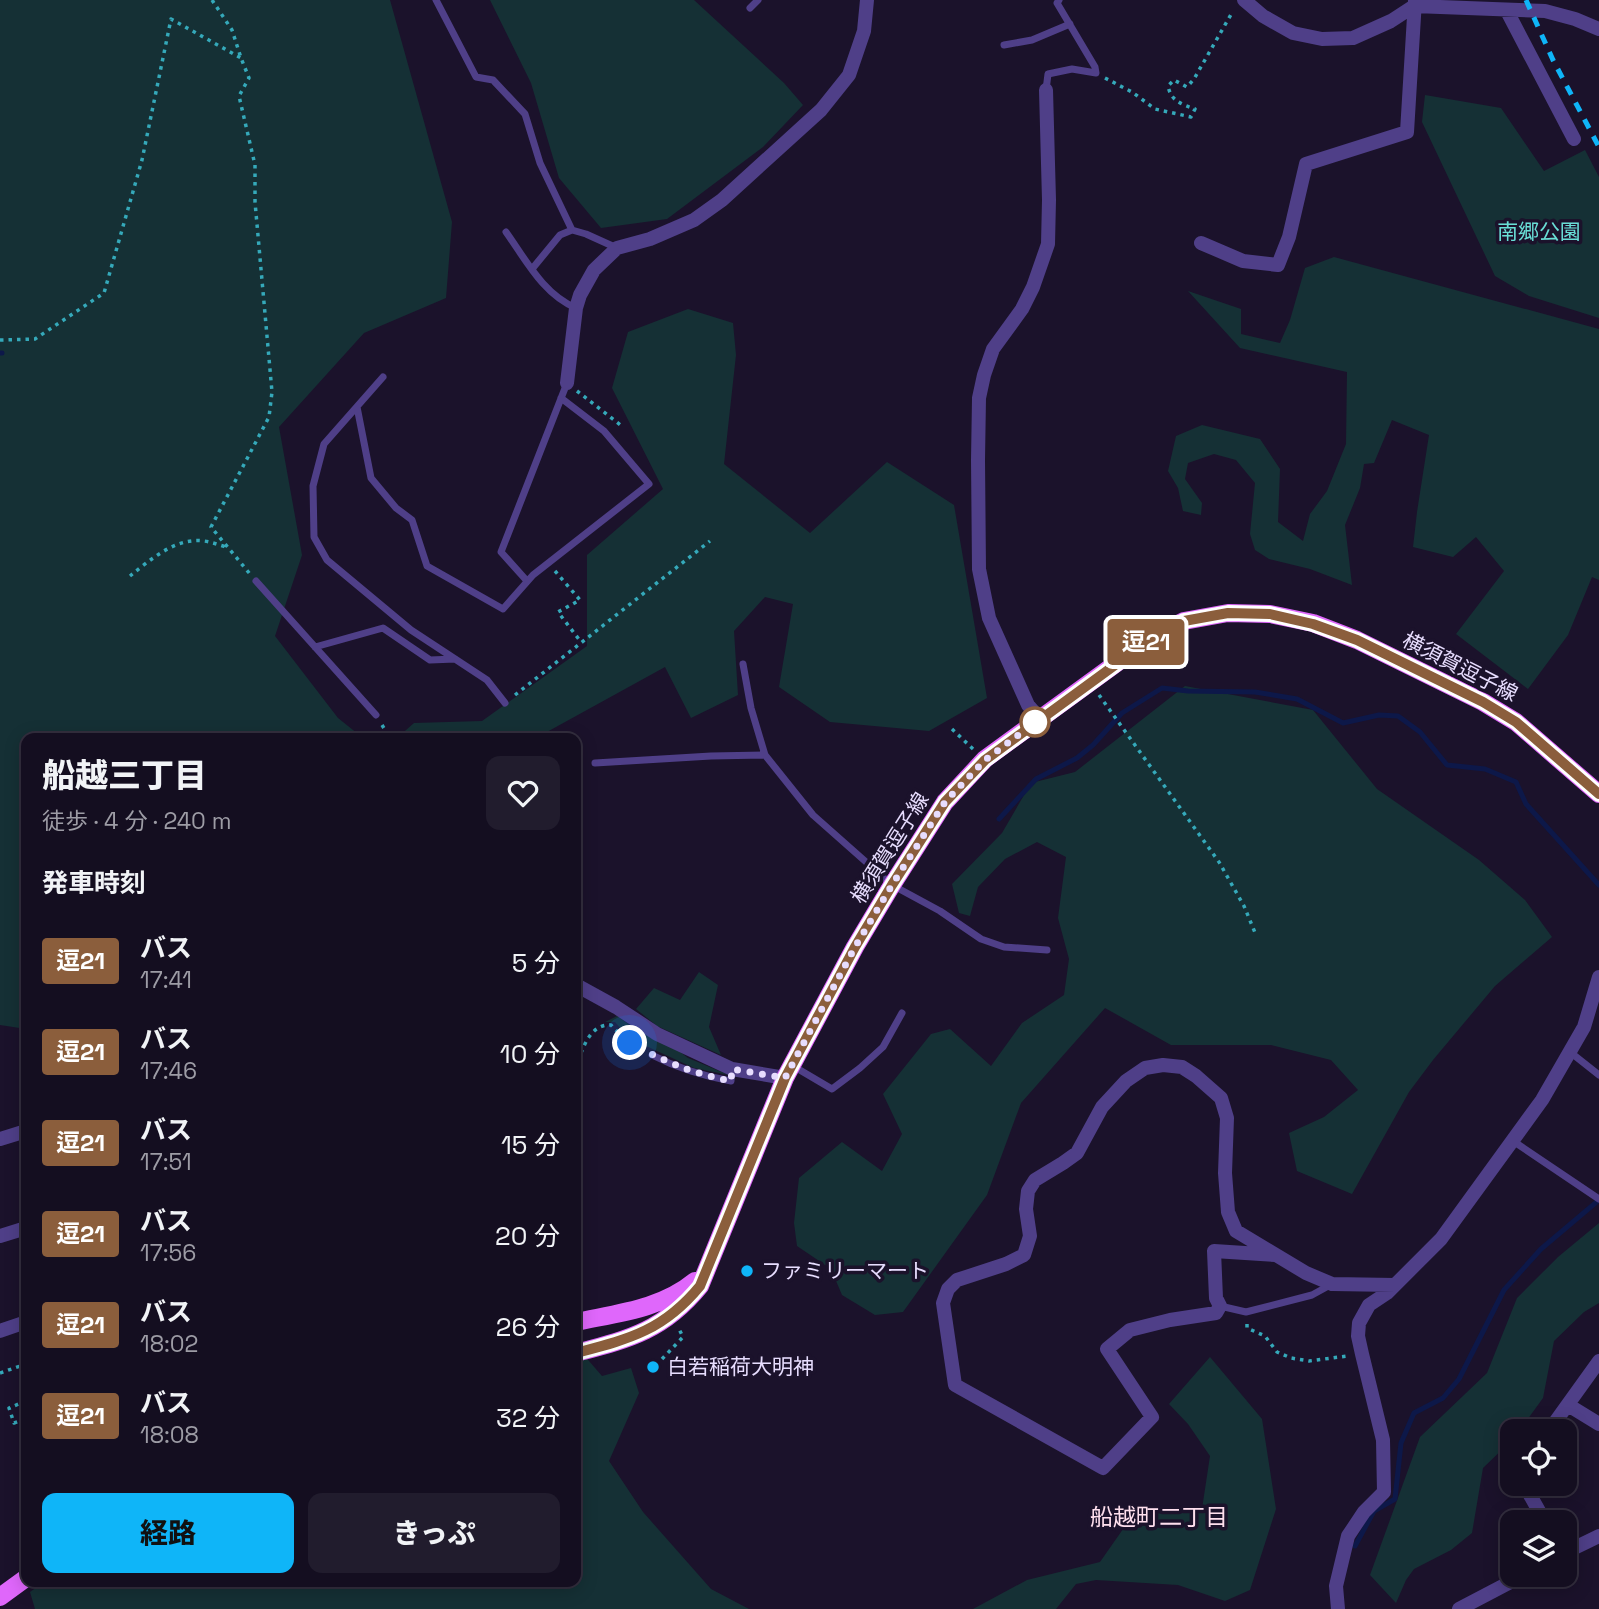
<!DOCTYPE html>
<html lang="ja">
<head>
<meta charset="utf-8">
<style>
	body { margin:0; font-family:"Space Grotesk","Noto Sans JP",sans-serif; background:#211c2d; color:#f1f3f6; height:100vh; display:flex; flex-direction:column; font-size:26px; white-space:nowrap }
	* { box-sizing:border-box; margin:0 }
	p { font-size:23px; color:#9d9ca5 }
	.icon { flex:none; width:38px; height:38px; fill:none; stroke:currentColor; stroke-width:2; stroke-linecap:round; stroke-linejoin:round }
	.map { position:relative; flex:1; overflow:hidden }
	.sheet { position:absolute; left:21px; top:733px; width:560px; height:854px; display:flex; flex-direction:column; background:#140e20; border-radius:14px; box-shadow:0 4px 18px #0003,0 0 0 2px #332e3e }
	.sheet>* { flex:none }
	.badge { padding:0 14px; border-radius:5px; font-size:24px; line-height:46px }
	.fabs { position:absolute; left:1500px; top:1419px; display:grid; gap:14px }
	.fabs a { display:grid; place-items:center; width:77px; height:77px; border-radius:14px; background:#140e20; box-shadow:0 4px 18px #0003,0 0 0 2px #332e3e; font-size:35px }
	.you { position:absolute; width:35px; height:35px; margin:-18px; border:5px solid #fff; border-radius:50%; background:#1a73e8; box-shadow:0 0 0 10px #1a73e833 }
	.map>.badge { position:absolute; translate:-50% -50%; box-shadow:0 0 0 4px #fff }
	h2 { padding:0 21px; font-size:26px; line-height:63px }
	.round { display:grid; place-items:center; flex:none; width:74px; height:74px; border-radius:14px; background:#211c2d }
	.headline { display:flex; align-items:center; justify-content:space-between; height:119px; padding:0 21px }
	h1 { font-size:33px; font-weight:800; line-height:52px }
	.primary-button { display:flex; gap:14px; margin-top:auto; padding:14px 21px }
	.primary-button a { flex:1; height:80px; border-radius:14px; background:#0fb5f8; color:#111; font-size:28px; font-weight:800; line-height:80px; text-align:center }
	.primary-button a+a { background:#211c2d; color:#f1f3f6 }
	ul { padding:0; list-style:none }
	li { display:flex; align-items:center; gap:21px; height:91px; padding:0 21px }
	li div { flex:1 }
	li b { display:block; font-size:26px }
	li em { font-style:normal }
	li .badge { min-width:77px; font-weight:700; text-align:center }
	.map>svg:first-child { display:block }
	.green { fill:#153035 }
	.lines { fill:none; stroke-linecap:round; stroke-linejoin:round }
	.stream { stroke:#0d1849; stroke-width:5 }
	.path { stroke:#35a9ba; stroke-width:3.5; stroke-dasharray:3.5 5; stroke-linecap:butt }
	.lane { stroke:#4f3f88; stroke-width:7 }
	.street { stroke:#4f3f88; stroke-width:14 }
	.primary { stroke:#df67fb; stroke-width:18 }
	.rail { stroke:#0fb5f8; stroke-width:5; stroke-dasharray:10 9; stroke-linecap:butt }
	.line-casing { stroke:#fff; stroke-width:16 }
	.line { stroke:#8b5e3c; stroke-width:10 }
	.walk { stroke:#e7ddfe; stroke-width:7; stroke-dasharray:0 12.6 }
	.stop-dot { fill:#fff; stroke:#8b5e3c; stroke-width:3.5 }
	.poi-dot { fill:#0fb5f8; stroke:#1b122b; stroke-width:2.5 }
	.labels { text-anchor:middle; stroke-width:7; stroke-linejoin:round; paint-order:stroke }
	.park-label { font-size:21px; fill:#69ded6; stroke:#1b122b }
	.street-label { font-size:21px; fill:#e7ddfe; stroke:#1b122b }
	.poi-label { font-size:21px; fill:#e7ddfe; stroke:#1b122b; text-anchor:start }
	.neighbourhood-label { font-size:23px; fill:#fedfed; stroke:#1b122b }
</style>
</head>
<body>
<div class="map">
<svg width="1599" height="1609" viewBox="0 0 1599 1609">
	<rect width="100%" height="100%" fill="#1b122b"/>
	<path class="green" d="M0,0H390L452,222L446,298L364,333L279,427L302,555L275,636L338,718L363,738H26V1029L0,1025Z
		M490,0H694L784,83L803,105L763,147L667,219L601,228L559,178L531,83Z
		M1425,95L1501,108L1544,171L1585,150L1599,177V318L1529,296L1495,276L1422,122Z
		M1334,257L1599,329V580L1592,577L1568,635L1528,689L1456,634L1504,571L1476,537L1453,557L1413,547L1417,512L1429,435L1392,420L1374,463L1364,464L1360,488L1345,525L1352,585L1310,569L1269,559L1255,550L1250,534L1255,483L1236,460L1214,454L1188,463L1185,479L1202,503L1201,515L1183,511L1178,488L1168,471L1176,436L1202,425L1260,439L1280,469L1278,522L1303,541L1310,514L1327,491L1346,444L1347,372L1240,348L1188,291L1241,309V334L1280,343L1290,320L1305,268Z
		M688,309L733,323L736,355L724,464L810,533L887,462L954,505L987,698L929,731L830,722L779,687L793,604L765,597L734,631L738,695L691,718L665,667L536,738H397L414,723L482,721L587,646V555L663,489L612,388L628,332Z
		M1185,686L1313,710L1377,789L1479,860L1525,900L1552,937L1495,986L1433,1060L1409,1092L1352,1194L1297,1171L1289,1133L1324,1117L1358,1090L1331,1060L1271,1045H1171L1105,1008L1021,1103L987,1195L903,1312L875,1315L842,1295L831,1269L797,1246L794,1223L799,1178L842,1142L882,1171L902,1134L883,1094L931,1034L950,1029L991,1066L1022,1023L1064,995L1069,959L1058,918L1066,857L1037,842L1005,859L978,887L970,916L959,913L952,884L1002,833L1031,783L1075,772Z
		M699,972L718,985L709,1027L721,1055L657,1026L636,1009L654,988L680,1000Z
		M617,1016L631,1026L679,1051L688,1058L729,1075L694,1068L646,1046L632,1042L615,1022H605Z
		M1599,1223V1303L1584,1312L1554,1341L1543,1398L1519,1431L1512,1432V1440L1483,1468L1472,1533L1451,1550L1414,1569L1406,1580L1396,1603L1370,1575L1420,1437L1487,1373L1517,1298L1558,1257Z
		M576,1346L602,1376L631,1368L639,1393L609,1461L643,1512L711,1589L749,1609H35L30,1592L44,1582H576Z
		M1210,1357L1262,1419L1276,1509L1250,1590L1225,1601L1178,1585L1096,1580L1076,1584L1056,1609H973L1027,1580L1100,1562L1128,1522L1163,1509H1202L1210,1456L1188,1424L1169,1404Z"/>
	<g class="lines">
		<path class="stream" d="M0,353H2
			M999,819L1036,779L1077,758L1093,745L1122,713L1162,688L1188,691L1255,692L1297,699L1343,723L1379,715L1398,716L1420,732L1447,765L1485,769L1516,782L1526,804L1599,885
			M1355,1546L1374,1511L1395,1499L1401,1443L1414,1413L1443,1398L1459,1379L1504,1290L1541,1249L1599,1200"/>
		<path class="path" d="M212,0L232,30L241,58L249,78L239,96L255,165V202L272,392L269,417L211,527L250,574
			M1105,78L1132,92L1155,109L1191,117L1195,109C1181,104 1171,101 1168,86L1174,80L1187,87L1194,79L1233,11
			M0,340L35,339L104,293L142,160L171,19L241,58
			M577,391L623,427
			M555,571L580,600L558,612L581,642
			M130,576C150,560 176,537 204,541C212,542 219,545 226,547
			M515,695L710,541
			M1099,695L1219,862L1244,906L1256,935
			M382,725L390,738
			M952,729L973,749
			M578,1061C584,1045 591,1024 611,1025C621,1036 631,1043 644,1050
			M1247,1324V1328L1265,1336L1277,1352L1291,1358L1309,1361L1347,1356
			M662,1359L683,1337L679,1329
			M0,1373L26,1364
			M26,1401L9,1408L14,1423L26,1419"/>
		<path class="lane" d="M436,0L476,77L493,80L525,114L540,163L572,230L586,234L617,248
			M750,8L758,0
			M1004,45L1032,40L1070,24
			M1046,90L1048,74L1072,69L1096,73L1095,67L1057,3L1059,0
			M506,232C526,260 543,294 576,308
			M532,269L560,235L572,230
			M383,377L324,444L313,486L314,537L327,560L411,630L487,680L505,703
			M357,407L371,478L396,508L412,520L427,566L503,609L533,575L649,484L604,431L561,398
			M256,581L376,715
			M527,581L501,552L567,383
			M315,647L383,628L430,660L455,659
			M743,664L751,708L765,755L813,815L892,885L940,911L981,939L1004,947L1047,950
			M595,763L711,756L765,755
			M1570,1052L1599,1075
			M652,1055C677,1068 703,1076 731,1081L732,1069
			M793,1066L832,1089L860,1068L883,1047L902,1013
			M1513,1141L1599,1199
			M1220,1306L1246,1312L1312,1295L1332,1284"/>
		<path class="street" d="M1244,0L1263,16L1293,33L1322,39L1353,38L1391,21L1414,6L1545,11L1575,19L1599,29
			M1507,11L1574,139
			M1201,243L1243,261L1278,265L1289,237L1306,164L1407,132L1415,0
			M567,383L576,308L580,295L594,270L617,248L650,239L694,220L722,200L821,110L849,75L864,31L867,0
			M1040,719L1028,705L989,618L979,569L978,460L979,398L984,375L993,349L1022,309L1033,287L1048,244L1049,200L1046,90
			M576,985L616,1007L657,1034L732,1069L785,1078
			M0,1139L26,1131
			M0,1236L26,1228
			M1275,1255L1214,1251L1216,1298L1220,1306L1216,1313L1170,1320L1130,1330L1107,1349L1152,1417L1103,1468L955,1385L943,1303L948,1289L957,1280L1006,1264L1024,1255L1030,1236L1026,1209L1028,1191L1035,1180L1063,1163L1077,1153L1102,1107L1126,1081L1145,1068L1163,1065L1182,1067L1196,1076L1221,1098L1227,1118L1225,1173L1228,1212L1236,1231L1306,1273L1332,1284L1395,1285
			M0,1331L26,1322
			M1568,1405L1599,1424
			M1548,1432L1599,1361
			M1526,1484L1525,1486L1545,1522
			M1564,1553L1599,1536
			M1338,1609L1336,1586L1348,1536L1364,1512L1384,1492L1383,1440L1362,1354L1358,1336L1359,1323L1369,1305L1387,1293L1441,1239L1542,1100L1584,1027L1599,977
			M1459,1609L1524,1575"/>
		<path class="primary" d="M576,1322C618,1313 661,1309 695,1281
			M576,1353C629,1339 663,1331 700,1286L785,1078L855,947L892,885L945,802L985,759L1151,638L1184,621L1228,613L1270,614L1313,623L1357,640L1483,702L1516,722L1599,794
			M0,1597L26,1578"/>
		<path class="rail" d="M1526,0L1553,60L1599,147"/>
	</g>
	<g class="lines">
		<g class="line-casing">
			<path id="line" d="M576,1353C629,1339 663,1331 700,1286L785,1078L855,947L892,885L945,802L985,760L1152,638L1184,621L1228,613L1270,614L1313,624L1357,640L1483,702L1516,722L1599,794"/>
		</g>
		<use href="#line" class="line"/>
		<path class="walk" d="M630,1043C666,1062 691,1073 731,1081L732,1069L785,1078L855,947L892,885L945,802L985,760L1040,719L1035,722"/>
	</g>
	<circle class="stop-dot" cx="1035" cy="722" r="14"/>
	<g class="poi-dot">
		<circle cx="747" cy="1271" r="7"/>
		<circle cx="653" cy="1367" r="7"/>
	</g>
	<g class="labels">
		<g class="park-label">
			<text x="1539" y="239">南郷公園</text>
		</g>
		<g class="street-label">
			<text transform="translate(1460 667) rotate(27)" y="7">横須賀逗子線</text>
			<text transform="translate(890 848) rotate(-58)" y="7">横須賀逗子線</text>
		</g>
		<g class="poi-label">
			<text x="761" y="1278">ファミリーマート</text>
			<text x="667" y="1374">白若稲荷大明神</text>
		</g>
		<g class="neighbourhood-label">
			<text x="1159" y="1525">船越町二丁目</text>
		</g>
	</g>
</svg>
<div class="fabs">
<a><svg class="icon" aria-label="locate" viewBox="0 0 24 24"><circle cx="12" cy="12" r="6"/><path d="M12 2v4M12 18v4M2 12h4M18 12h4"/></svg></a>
<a><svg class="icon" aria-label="layers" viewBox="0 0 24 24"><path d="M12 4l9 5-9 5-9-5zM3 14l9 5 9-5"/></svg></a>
</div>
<div class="you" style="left:630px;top:1043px"></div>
<b class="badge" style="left:1146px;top:642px;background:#8b5e3c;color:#fff">逗21</b>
<section class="sheet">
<div class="headline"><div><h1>船越三丁目</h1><p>徒歩 · 4 分 · 240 m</p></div><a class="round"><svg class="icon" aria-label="heart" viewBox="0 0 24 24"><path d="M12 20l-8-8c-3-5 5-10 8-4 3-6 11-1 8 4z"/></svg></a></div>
<h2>発車時刻</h2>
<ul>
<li><span class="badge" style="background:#8b5e3c;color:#fff">逗21</span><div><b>バス</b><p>17:41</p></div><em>5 分</em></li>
<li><span class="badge" style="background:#8b5e3c;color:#fff">逗21</span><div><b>バス</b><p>17:46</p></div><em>10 分</em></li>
<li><span class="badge" style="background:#8b5e3c;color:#fff">逗21</span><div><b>バス</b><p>17:51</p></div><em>15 分</em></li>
<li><span class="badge" style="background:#8b5e3c;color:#fff">逗21</span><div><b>バス</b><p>17:56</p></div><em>20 分</em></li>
<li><span class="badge" style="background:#8b5e3c;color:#fff">逗21</span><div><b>バス</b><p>18:02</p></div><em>26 分</em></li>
<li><span class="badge" style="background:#8b5e3c;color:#fff">逗21</span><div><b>バス</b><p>18:08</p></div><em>32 分</em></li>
</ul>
<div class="primary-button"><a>経路</a><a>きっぷ</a></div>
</section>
</div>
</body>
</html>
